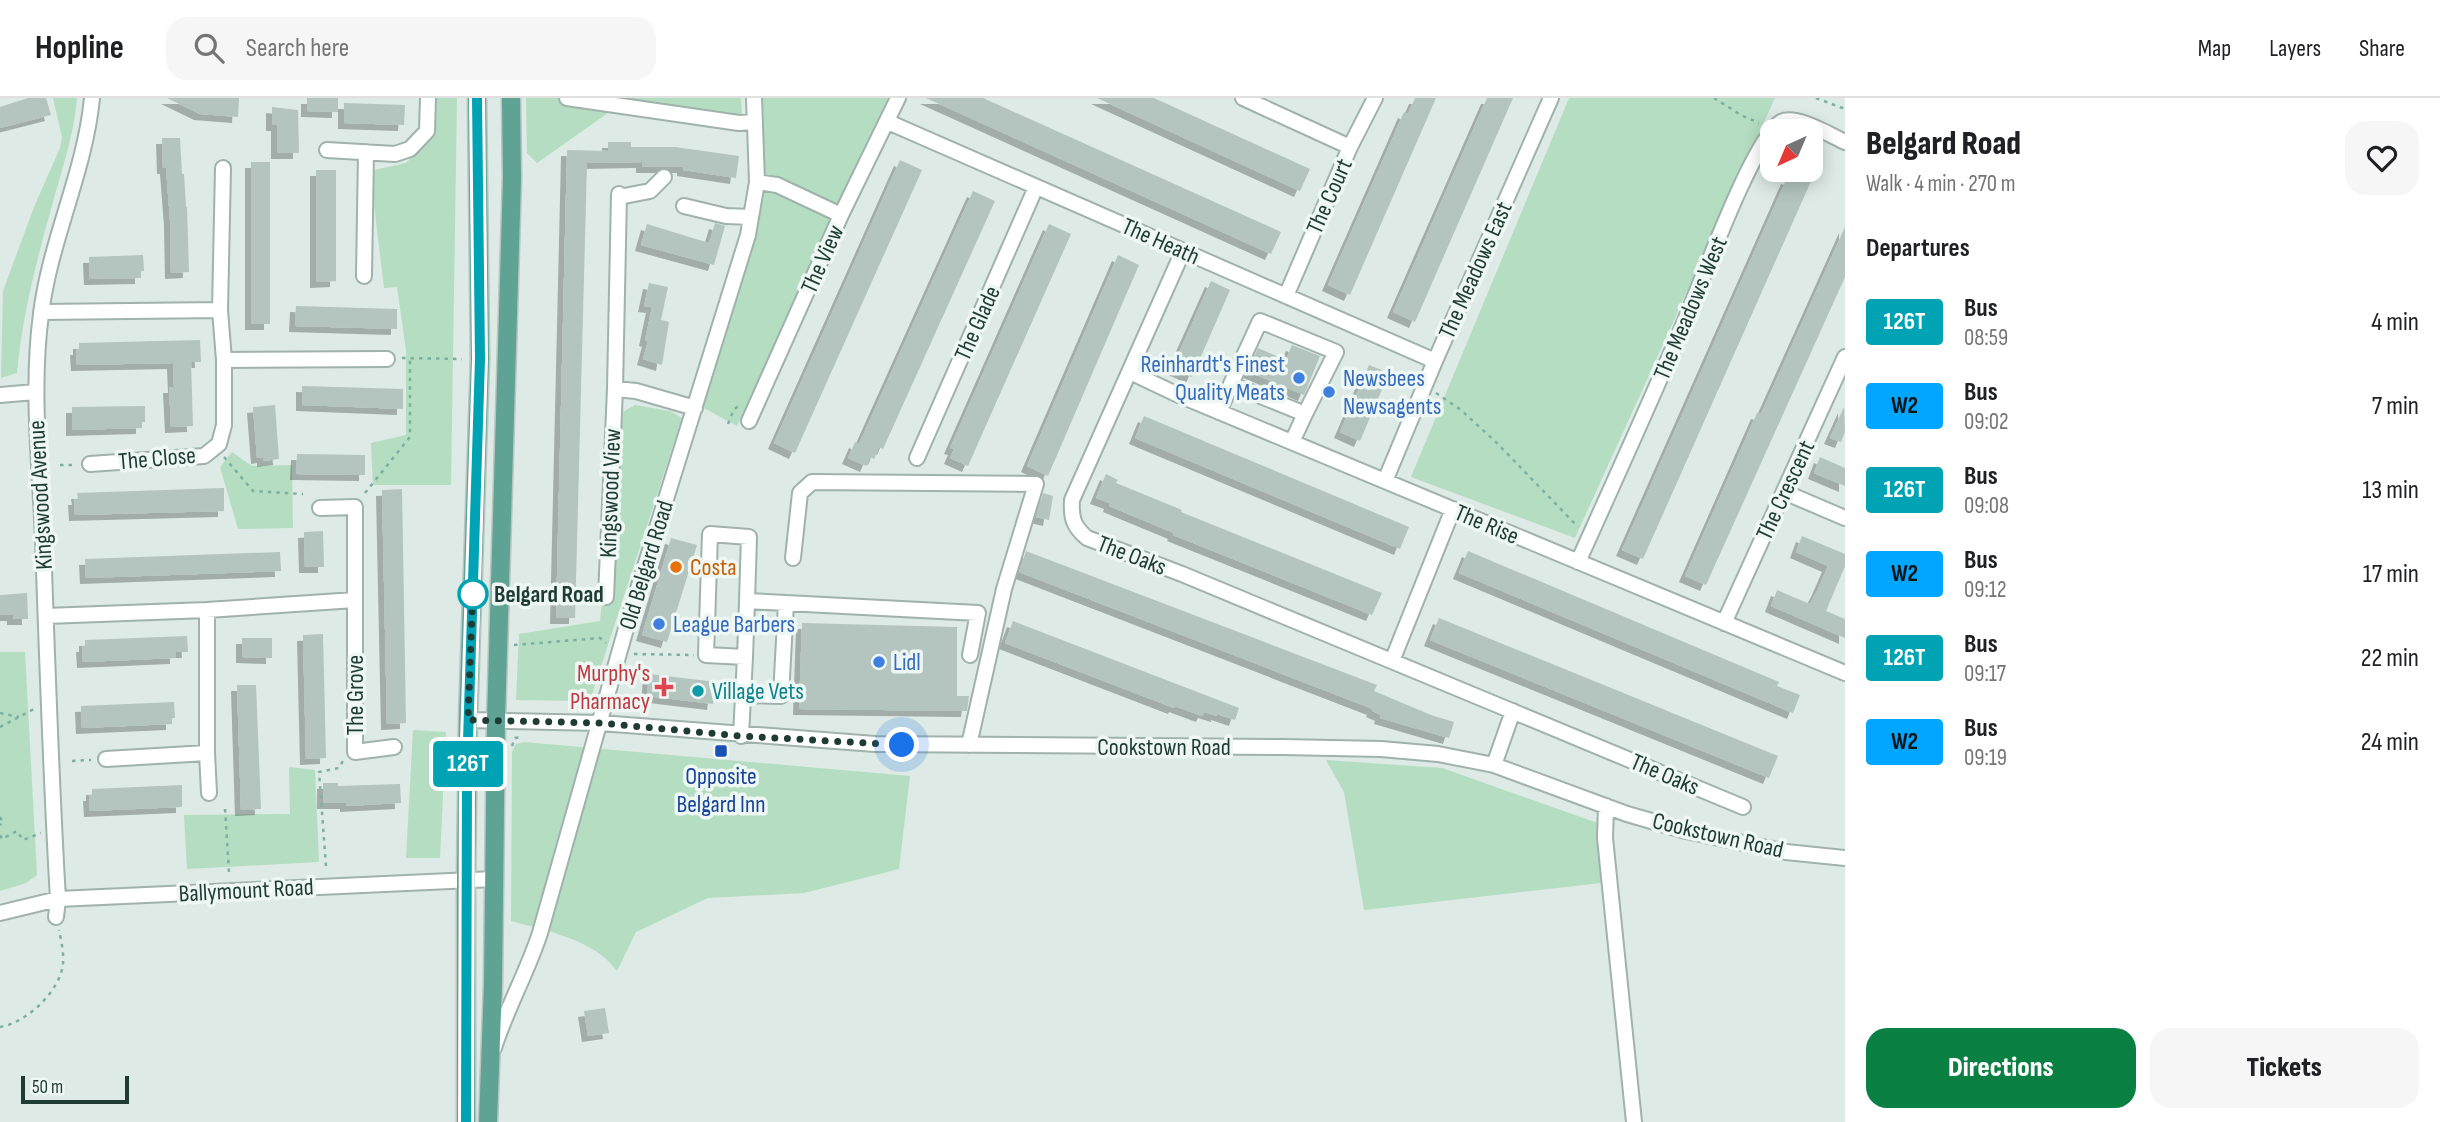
<!DOCTYPE html>
<html lang="en">
<head>
<meta charset="utf-8">
<style>
	body { margin:0; font-family:"Sofia Sans Condensed",sans-serif; background:#f6f6f6; color:#202124; height:100vh; display:flex; flex-direction:column; font-size:26px; white-space:nowrap }
	* { box-sizing:border-box; margin:0 }
	p { font-size:23px; color:#757577 }
	.icon { flex:none; width:38px; height:38px; fill:none; stroke:currentColor; stroke-width:2; stroke-linecap:round; stroke-linejoin:round }
	.map { position:relative; flex:1; overflow:hidden }
	.drawer { display:flex; flex-direction:column; background:#fff; width:595px }
	.drawer>* { flex:none }
	.badge { padding:0 14px; border-radius:5px; font-size:24px; line-height:46px }
	.needle { width:46px; rotate:224deg }
	.fabs { position:absolute; left:1760px; top:21px; display:grid; gap:14px }
	.fabs a { display:grid; place-items:center; width:63px; height:63px; border-radius:14px; background:#fff; box-shadow:0 4px 18px #0003; font-size:35px }
	.scale { position:absolute; left:21px; bottom:18px; width:108px; box-sizing:border-box; padding-left:7px; border:4px solid #1e3b34; border-top:0; font-size:19px; line-height:24px; white-space:nowrap; color:#1e3b34; -webkit-text-stroke:5px #eef7f3; paint-order:stroke }
	.you { position:absolute; width:35px; height:35px; margin:-18px; border:5px solid #fff; border-radius:50%; background:#1a73e8; box-shadow:0 0 0 10px #1a73e833 }
	.map>.badge { position:absolute; translate:-50% -50%; box-shadow:0 0 0 4px #fff }
	h2 { padding:0 21px; font-size:26px; line-height:63px }
	.round { display:grid; place-items:center; flex:none; width:74px; height:74px; border-radius:21px; background:#f6f6f6 }
	.head { display:flex; align-items:center; justify-content:space-between; height:119px; padding:0 21px }
	h1 { font-size:33px; font-weight:800; line-height:52px }
	.button { display:flex; gap:14px; margin-top:auto; padding:14px 21px }
	.button a { flex:1; height:80px; border-radius:21px; background:#0b8043; color:#fff; font-size:28px; font-weight:800; line-height:80px; text-align:center }
	.button a+a { background:#f6f6f6; color:#202124 }
	ul { padding:0; list-style:none }
	li { display:flex; align-items:center; gap:21px; height:84px; padding:0 21px }
	li div { flex:1 }
	li b { display:block; font-size:26px }
	li em { font-style:normal }
	li .badge { min-width:77px; font-weight:700; text-align:center }
	header { display:flex; align-items:center; gap:42px; box-sizing:border-box; height:98px; padding:0 35px; background:#fff; border-bottom:2px solid #e0e0e0 }
	header strong { font-size:33px }
	nav { display:flex; gap:38px; margin-inline-start:auto; font-size:24px }
	.search { width:490px; height:63px; background:#f6f6f6; display:flex; align-items:center; gap:18px; box-sizing:border-box; padding:0 24px; border-radius:21px; color:#757577; font-size:26px }
	main { display:flex; flex:1; min-height:0 }
	.map>svg:first-child { display:block }
	.green { fill:#b5ddc1 }
	.building { fill:#b3c5be; filter:url(#shadow) }
	.lines { fill:none; stroke-linecap:round; stroke-linejoin:round }
	.minor-casing { stroke:#a0b2ac; stroke-width:18 }
	.major-casing { stroke:#bcc4c2; stroke-width:21 }
	.path { stroke:#7cb0a2; stroke-width:2.5; stroke-dasharray:3.5 5; stroke-linecap:butt }
	.minor { stroke:#fff; stroke-width:14 }
	.major { stroke:#5fa394; stroke-width:18 }
	.line-casing { stroke:#fff; stroke-width:16 }
	.line { stroke:#00a3b4; stroke-width:10 }
	.walk { stroke:#1e3b34; stroke-width:7; stroke-dasharray:0 12.6 }
	.shop-dot { fill:#3f7fe0; stroke:#eef7f3; stroke-width:2.5 }
	.food-dot { fill:#e8710a; stroke:#eef7f3; stroke-width:2.5 }
	.stop-dot { fill:#fff; stroke:#00a3b4; stroke-width:3.5 }
	.health-dot { fill:#e0444e; stroke:#eef7f3; stroke-width:2.5 }
	.culture-dot { fill:#0f9aa8; stroke:#eef7f3; stroke-width:2.5 }
	.transit-dot { fill:#1a4fb4; stroke:#eef7f3; stroke-width:2.5 }
	.labels { text-anchor:middle; stroke-width:7; stroke-linejoin:round; paint-order:stroke }
	.street-label { font-size:24px; fill:#1e3b34; stroke:#eef7f3 }
	.shop-label { font-size:24px; fill:#366cbe; stroke:#eef7f3; text-anchor:start }
	.food-label { font-size:24px; fill:#c56008; stroke:#eef7f3; text-anchor:start }
	.stop-label { font-size:24px; font-weight:bold; fill:#1e3b34; stroke:#eef7f3; text-anchor:start }
	.health-label { font-size:24px; fill:#be3a42; stroke:#eef7f3; text-anchor:end }
	.culture-label { font-size:24px; fill:#0d838f; stroke:#eef7f3; text-anchor:start }
	.transit-label { font-size:24px; fill:#164399; stroke:#eef7f3 }
</style>
</head>
<body>
<header>
<strong>Hopline</strong>
<div class="search"><svg class="icon" aria-label="search" viewBox="0 0 24 24"><circle cx="10" cy="10" r="6"/><path d="M15 15l6 6"/></svg>Search here</div>
<nav><a>Map</a><a>Layers</a><a>Share</a></nav>
</header>
<main>
<div class="map">
<svg width="1845" height="1024" viewBox="0 0 1845 1024">
	<defs>
		<filter id="shadow"><feDropShadow dx="-6" dy="6" stdDeviation="0" flood-color="#0004"/></filter>
	</defs>
	<rect width="100%" height="100%" fill="#ddeae5"/>
	<path class="green" d="M53,0H77C74,38 61,74 51,111C36,165 22,219 17,275L1,280L3,193L34,109L60,50L62,39Z
		M435,0H457L451,387H373L371,345L406,337V252L397,189L384,190L370,73L406,65L426,45L434,28Z
		M526,0H741L742,17L625,3L537,65L527,55Z
		M760,0H888L737,328L702,309L754,137Z
		M1569,0H1775L1575,440L1411,379Z
		M635,307L670,313L682,320L592,596L581,603L516,602L519,536L600,523L621,315Z
		M232,354L252,368L292,367L293,430L238,431L220,369Z
		M0,554H25L37,777L26,785L0,793Z
		M413,632L446,634L440,760H406Z
		M524,644L910,678L899,771L804,795L708,800L636,834L617,873C593,841 547,833 511,823L512,654L516,646Z
		M1326,662L1442,670L1609,729L1618,783L1364,812L1344,694Z
		M289,669L315,672L319,764L187,771L184,717L290,716Z"/>
	<path class="building" d="M28,0H46L51,17L0,30V9Z
		M167,0H239L238,19L200,16Z
		M307,0H338V14L307,13Z
		M926,0H983L1281,134L1271,156Z
		M1097,0H1154L1310,71L1300,93Z
		M1415,0H1436L1350,197L1328,187L1404,14L1408,16Z
		M1487,0H1513L1415,224L1393,214Z
		M344,5L405,7L404,27L344,25Z
		M272,9L298,12L299,55H277V27H272Z
		M162,40H180L182,76H184L186,109H187L189,174L171,175L170,122L166,70H163Z
		M608,44H631V49H675L739,58L736,80L683,72V69H642V64L587,65L575,520H556L567,52L608,53Z
		M900,62L922,72L795,355L774,345Z
		M251,64H270V226H251Z
		M316,72H336V183L316,184Z
		M1795,72H1816L1643,461L1622,452L1787,80L1791,81Z
		M973,93L995,103L883,351L879,349L874,361L870,359L866,368L848,360L855,344L859,346Z
		M715,125L725,128L714,167L641,147L647,126L709,145Z
		M1049,126L1071,136L968,368L950,360L954,351L950,350Z
		M1845,129V179L1706,487L1685,478L1757,315L1761,316Z
		M143,157L144,173H141V180L90,181L89,159Z
		M1118,157L1139,167L1048,378L1027,368Z
		M1211,183L1230,192L1192,279L1172,270Z
		M649,185L668,189L661,222L669,224L662,267L643,261L648,243L645,242L652,209L644,208Z
		M296,208L397,211V231L295,228Z
		M200,242L201,264H191L193,328L171,329L169,289H174L173,265L77,267L76,251H79V245Z
		M1292,247L1320,258L1304,297L1247,273L1258,250L1286,262Z
		M1369,267L1389,275L1360,343L1340,334Z
		M302,288L403,291V311L302,307Z
		M275,307L279,361L263,363V359L257,360L253,309Z
		M145,308V324H142V330L72,332V309Z
		M1844,309L1845,334L1841,344L1830,340Z
		M1144,318L1409,429L1400,451L1135,340Z
		M297,356L365,357V377L296,376Z
		M1820,359L1845,370V388L1814,375Z
		M1106,376L1118,382L1116,385L1182,412L1181,414L1382,495L1372,517L1173,437L1174,435L1109,408L1110,405L1096,400Z
		M224,390V413L75,417L74,401H78L77,395Z
		M402,391L406,625L387,626L382,392Z
		M1043,395L1053,398L1049,422L1036,419Z
		M323,433L324,469H305L304,434Z
		M1802,438L1845,456V468L1826,513L1845,521V540L1771,508L1777,492L1810,506L1818,491L1828,468L1796,454Z
		M671,440L697,447L667,544L642,537Z
		M1026,453L1377,587L1374,593L1431,617L1454,624L1449,640L1380,620L1381,617L1372,613L1373,611L1019,474Z
		M1468,453L1779,584L1777,588L1800,597L1793,615L1459,475Z
		M280,454L281,473L86,480L85,461Z
		M27,495L28,521H13V517H0V497Z
		M1439,520L1778,658L1769,680L1430,542Z
		M1013,523L1239,610L1235,622L1217,616V618L1204,614L1202,618L1175,608L1174,610L1005,545Z
		M802,525L957,529V598H969L967,613L799,611Z
		M323,536L326,660L306,661L303,537Z
		M187,538L188,554H176V560L83,564L82,548H85V542Z
		M242,540H272V560L242,559Z
		M649,576L716,584L713,606L647,598Z
		M237,587H256L261,711L241,712Z
		M174,604L175,620H172V626L82,630L81,608Z
		M323,685H338V688L400,686L401,705L346,708V705H323Z
		M182,687V709L90,713L89,697H92V691Z
		M605,910L609,935L588,938L584,913Z"/>
	<g class="lines">
		<g class="minor-casing">
			<path id="minor" d="M567,0L739,25L755,24
				M1243,0L1350,49
				M888,24L1435,263
				M327,52L395,56L410,51L427,33L428,0
				M757,84L777,87L841,117
				M619,99L650,93L664,79
				M684,108L726,118L751,119
				M1183,153L1072,402C1071,420 1073,428 1087,440L1182,476L1743,709
				M364,178L366,54
				M1286,198L1350,49L1375,0
				M41,214L220,212
				M224,262L387,261
				M1130,274L1174,295L1845,575
				M1231,286L1260,223L1336,254L1305,316
				M615,291L636,293L695,310
				M0,297L35,294
				M1219,314L1231,286L1305,316L1292,344
				M749,323L841,117L898,0
				M917,360L1036,89
				M90,366L204,358L219,346L224,327V262L220,212L223,70
				M1385,383L1435,263L1551,0
				M1784,394L1845,420
				M320,410L355,409V654L394,649
				M793,460L800,395L812,384L1036,386L1004,491L969,647
				M1578,464C1614,384 1650,305 1684,225C1700,189 1753,40 1781,24C1795,16 1830,37 1845,44
				M606,499L615,291L619,96
				M207,512V655L209,695
				M46,518L207,512L355,502
				M1724,525L1845,259
				M745,559L747,503
				M1392,563L1453,411
				M742,597L781,598L786,505
				M468,622L600,625L875,646L1283,649L1381,651L1438,656L1494,667L1627,716L1686,733L1786,754L1845,760
				M741,638L745,559L706,557L710,436L749,439L747,503L978,515L970,557
				M106,661L207,655
				M1494,667L1513,613
				M1606,708L1605,740L1634,1024
				M0,815L58,801L494,781
				M56,819L58,801C51,682 47,562 43,442C40,366 31,291 41,216C50,142 85,74 92,0
				M494,950C507,909 527,875 540,835L629,520L748,137L757,84L754,0"/>
		</g>
		<g class="major-casing">
			<path id="major" d="M466,1024V782L468,622L480,261L477,0
				M488,1024L493,886L496,622L512,80L511,0"/>
		</g>
		<path class="path" d="M1714,0L1741,17L1759,25
			M1816,0L1845,11
			M402,260L462,261
			M1436,295L1461,312L1498,346L1578,429
			M728,326L734,311L739,308
			M224,359L253,393L303,396
			M60,367H76
			M365,395L410,339V260
			M514,547L600,540L606,545
			M634,556L694,557
			M0,615L19,619
			M0,629L34,611
			M512,648L515,640L521,639
			M72,663L91,662
			M225,711L229,774
			M0,719L3,725L0,727
			M0,737L2,741L17,733L23,742L41,735
			M326,768L319,674L339,670L344,661
			M0,929C26,925 61,893 63,865C64,855 61,842 59,832"/>
		<use href="#minor" class="minor"/>
		<use href="#major" class="major"/>
	</g>
	<g class="lines">
		<g class="line-casing">
			<path id="line" d="M466,1024L467,675L480,261L477,0"/>
		</g>
		<use href="#line" class="line"/>
		<path class="walk" d="M473,496V486L468,622L600,625L741,638L902,647"/>
	</g>
	<g class="shop-dot">
		<circle cx="1299" cy="280" r="7"/>
		<circle cx="1329" cy="294" r="7"/>
		<circle cx="659" cy="526" r="7"/>
		<circle cx="879" cy="564" r="7"/>
	</g>
	<circle class="food-dot" cx="676" cy="469" r="7"/>
	<circle class="stop-dot" cx="473" cy="496" r="14"/>
	<path class="health-dot" d="M660.5 578.5h7v7h7v7h-7v7h-7v-7h-7v-7h7z"/>
	<circle class="culture-dot" cx="698" cy="593" r="7"/>
	<rect class="transit-dot" x="714" y="646" width="14" height="14" rx="3.5"/>
	<g class="labels">
		<g class="street-label">
			<text transform="translate(1329 98) rotate(-66)" y="8">The Court</text>
			<text transform="translate(1161 143) rotate(24)" y="8">The Heath</text>
			<text transform="translate(822 161) rotate(-66)" y="8">The View</text>
			<text transform="translate(1475 172) rotate(-66)" y="8">The Meadows East</text>
			<text transform="translate(1690 210) rotate(-67)" y="8">The Meadows West</text>
			<text transform="translate(977 225) rotate(-66)" y="8">The Glade</text>
			<text transform="translate(157 360) rotate(-5)" y="8">The Close</text>
			<text transform="translate(1785 392) rotate(-65)" y="8">The Crescent</text>
			<text transform="translate(610 395) rotate(-88)" y="8">Kingswood View</text>
			<text transform="translate(40 397) rotate(-93)" y="8">Kingswood Avenue</text>
			<text transform="translate(1487 426) rotate(23)" y="8">The Rise</text>
			<text transform="translate(1132 457) rotate(21)" y="8">The Oaks</text>
			<text transform="translate(646 467) rotate(-73)" y="8">Old Belgard Road</text>
			<text transform="translate(355 597) rotate(-90)" y="8">The Grove</text>
			<text x="1164" y="657">Cookstown Road</text>
			<text transform="translate(1665 676) rotate(23)" y="8">The Oaks</text>
			<text transform="translate(1718 737) rotate(13)" y="8">Cookstown Road</text>
			<text transform="translate(246 792) rotate(-3)" y="8">Ballymount Road</text>
		</g>
		<g class="shop-label">
			<text x="1285" y="274" text-anchor="end">Reinhardt's Finest<tspan x="1285" dy="28">Quality Meats</tspan></text>
			<text x="1343" y="288">Newsbees<tspan x="1343" dy="28">Newsagents</tspan></text>
			<text x="673" y="534">League Barbers</text>
			<text x="893" y="572">Lidl</text>
		</g>
		<g class="food-label">
			<text x="690" y="477">Costa</text>
		</g>
		<g class="stop-label">
			<text x="494" y="504">Belgard Road</text>
		</g>
		<g class="health-label">
			<text x="650" y="583">Murphy's<tspan x="650" dy="28">Pharmacy</tspan></text>
		</g>
		<g class="culture-label">
			<text x="712" y="601">Village Vets</text>
		</g>
		<g class="transit-label">
			<text x="721" y="686">Opposite<tspan x="721" dy="28">Belgard Inn</tspan></text>
		</g>
	</g>
</svg>
<div class="fabs">
<a><svg class="needle" viewBox="-14 -14 28 28"><path d="M0-13l5 13h-10z" fill="#e53935"/><path d="M0 13l5-13h-10z" fill="#757577"/></svg></a>
</div>
<div class="scale">50 m</div>
<div class="you" style="left:902px;top:647px"></div>
<b class="badge" style="left:468px;top:666px;background:#00a3b4;color:#fff">126T</b>
</div>
<section class="drawer">
<div class="head"><div><h1>Belgard Road</h1><p>Walk · 4 min · 270 m</p></div><a class="round"><svg class="icon" aria-label="heart" viewBox="0 0 24 24"><path d="M12 20l-8-8c-3-5 5-10 8-4 3-6 11-1 8 4z"/></svg></a></div>
<h2>Departures</h2>
<ul>
<li><span class="badge" style="background:#00a3b4;color:#fff">126T</span><div><b>Bus</b><p>08:59</p></div><em>4 min</em></li>
<li><span class="badge" style="background:#00a6ff;color:#111">W2</span><div><b>Bus</b><p>09:02</p></div><em>7 min</em></li>
<li><span class="badge" style="background:#00a3b4;color:#fff">126T</span><div><b>Bus</b><p>09:08</p></div><em>13 min</em></li>
<li><span class="badge" style="background:#00a6ff;color:#111">W2</span><div><b>Bus</b><p>09:12</p></div><em>17 min</em></li>
<li><span class="badge" style="background:#00a3b4;color:#fff">126T</span><div><b>Bus</b><p>09:17</p></div><em>22 min</em></li>
<li><span class="badge" style="background:#00a6ff;color:#111">W2</span><div><b>Bus</b><p>09:19</p></div><em>24 min</em></li>
</ul>
<div class="button"><a>Directions</a><a>Tickets</a></div>
</section>
</main>
</body>
</html>
